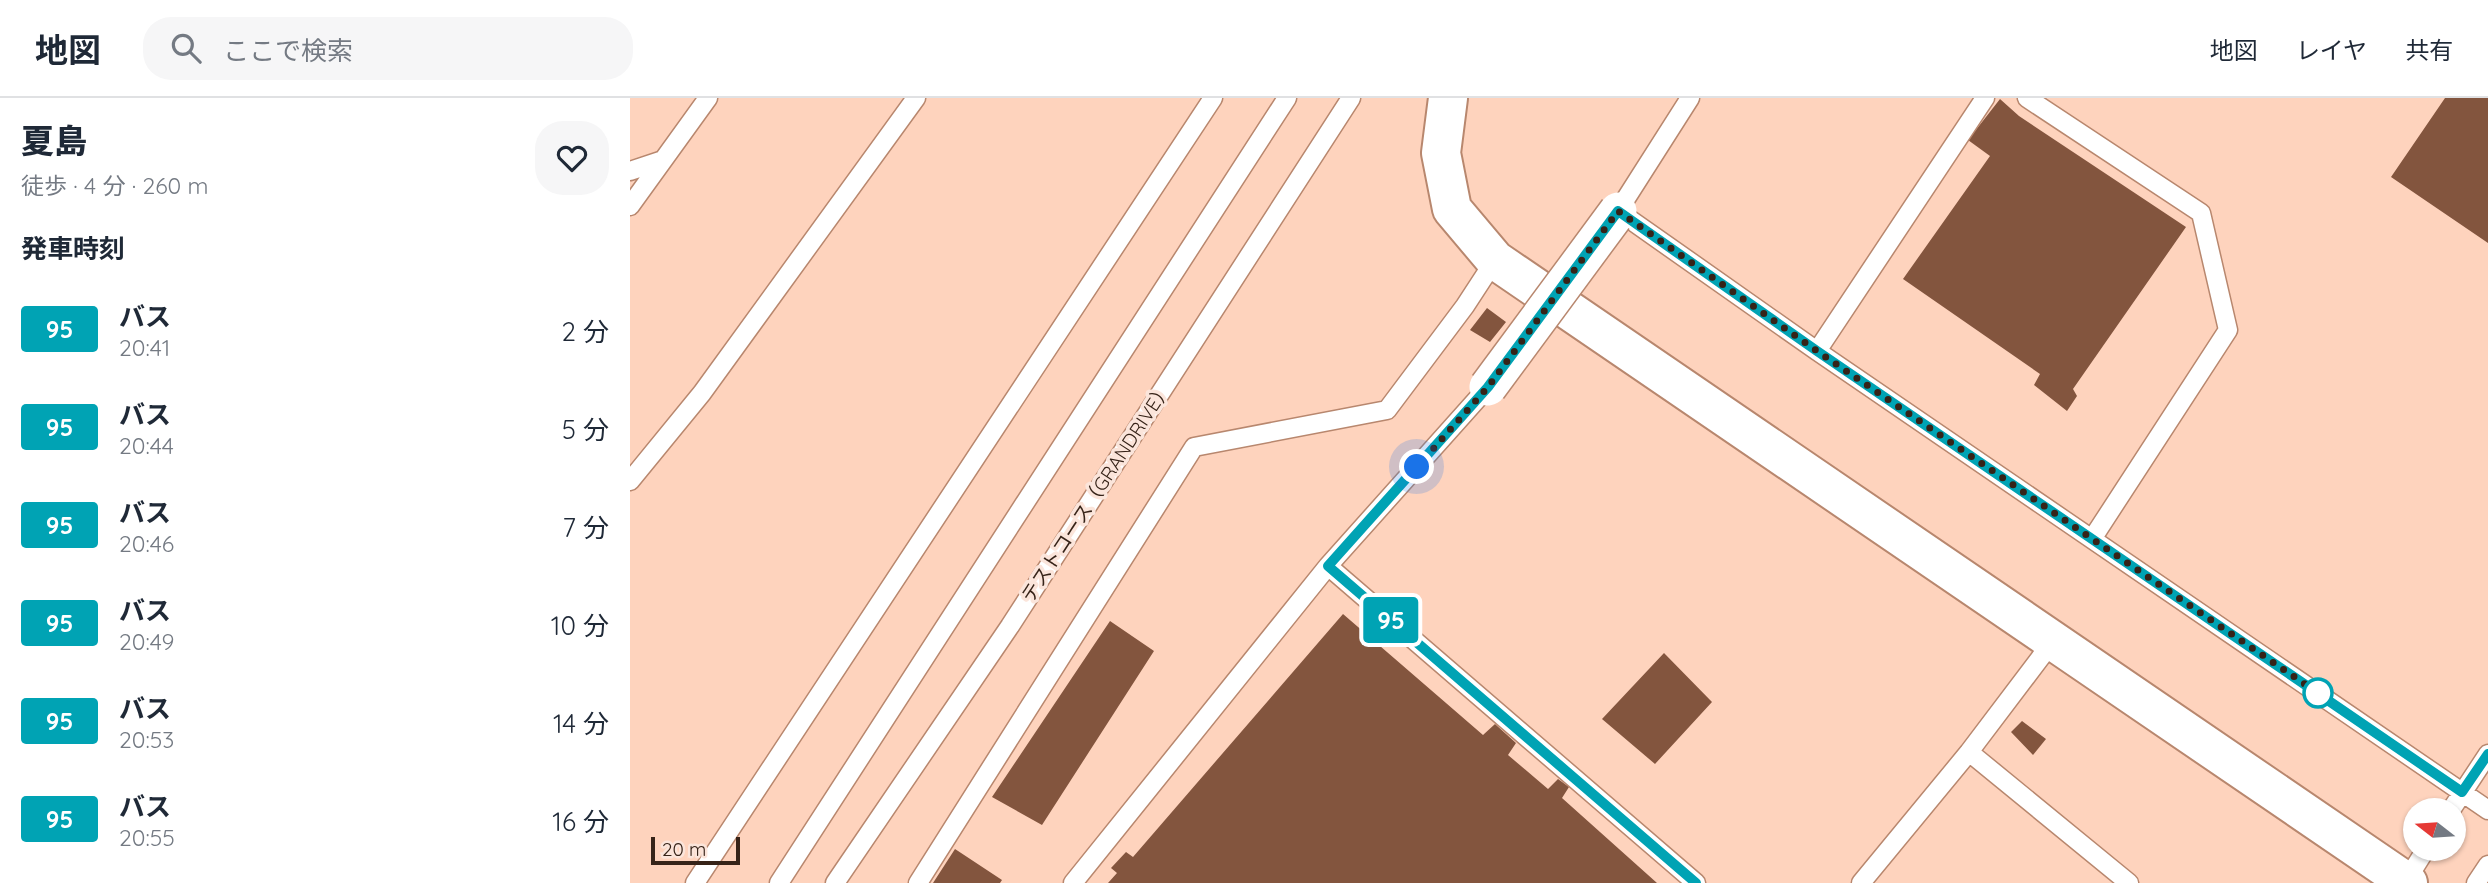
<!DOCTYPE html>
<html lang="ja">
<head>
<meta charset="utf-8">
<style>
	body { margin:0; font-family:Quicksand,"Noto Sans JP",sans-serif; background:#f6f6f7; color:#1f2937; height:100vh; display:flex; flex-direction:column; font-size:26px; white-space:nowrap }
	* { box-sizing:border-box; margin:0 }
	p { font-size:23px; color:#747a83 }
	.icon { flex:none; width:38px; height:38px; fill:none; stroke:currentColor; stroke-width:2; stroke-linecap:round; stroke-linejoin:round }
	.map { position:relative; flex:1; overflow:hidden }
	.side { display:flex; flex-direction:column; background:#fff; width:630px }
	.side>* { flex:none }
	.badge { padding:0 14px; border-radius:5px; font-size:24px; line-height:46px }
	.needle { width:46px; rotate:287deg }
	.buttons { position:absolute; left:1773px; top:700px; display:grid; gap:14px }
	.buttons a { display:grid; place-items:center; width:63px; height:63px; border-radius:50%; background:#fff; box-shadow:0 2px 5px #0004; font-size:35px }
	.scale { position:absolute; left:21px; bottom:18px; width:89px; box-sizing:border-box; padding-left:7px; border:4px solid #362318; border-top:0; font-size:19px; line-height:24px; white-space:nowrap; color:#362318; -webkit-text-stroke:5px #fbe5db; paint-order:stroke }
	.you { position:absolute; width:35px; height:35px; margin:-18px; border:5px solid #fff; border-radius:50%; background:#1a73e8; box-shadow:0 0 0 10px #1a73e833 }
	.map>.badge { position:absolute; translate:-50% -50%; box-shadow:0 0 0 4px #fff }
	h2 { padding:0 21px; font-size:26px; line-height:63px }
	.round { display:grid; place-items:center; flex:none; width:74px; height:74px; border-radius:28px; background:#f6f6f7 }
	.headline { display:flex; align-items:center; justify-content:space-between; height:119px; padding:0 21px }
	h1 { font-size:33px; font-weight:800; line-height:52px }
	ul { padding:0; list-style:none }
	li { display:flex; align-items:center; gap:21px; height:98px; padding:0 21px }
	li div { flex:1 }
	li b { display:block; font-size:26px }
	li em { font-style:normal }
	li .badge { min-width:77px; font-weight:700; text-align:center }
	header { display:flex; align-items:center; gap:42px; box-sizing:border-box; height:98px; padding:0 35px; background:#fff; border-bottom:2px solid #e0e1e3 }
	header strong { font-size:33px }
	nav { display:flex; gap:38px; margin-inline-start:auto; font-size:24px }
	.search { width:490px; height:63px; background:#f6f6f7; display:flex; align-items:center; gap:18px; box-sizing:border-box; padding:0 24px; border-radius:28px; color:#747a83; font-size:26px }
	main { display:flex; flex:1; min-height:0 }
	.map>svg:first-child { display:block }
	.building { fill:#83553e }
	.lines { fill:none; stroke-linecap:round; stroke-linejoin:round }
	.service-casing { stroke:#b8876e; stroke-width:21 }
	.tertiary-casing { stroke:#b8876e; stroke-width:42 }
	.service { stroke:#fff; stroke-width:18 }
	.tertiary { stroke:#fff; stroke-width:38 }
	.minor-bridge-casing { stroke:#b8876e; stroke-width:40; stroke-linecap:butt }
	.minor-bridge { stroke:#fff; stroke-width:37 }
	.line-casing { stroke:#fff; stroke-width:16 }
	.line { stroke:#00a3b4; stroke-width:10 }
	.walk { stroke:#362318; stroke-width:7; stroke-dasharray:0 12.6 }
	.stop-dot { fill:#fff; stroke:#00a3b4; stroke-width:3.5 }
	.labels { text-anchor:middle; stroke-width:7; stroke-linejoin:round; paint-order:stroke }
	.street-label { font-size:19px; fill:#362318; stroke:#fbe5db }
</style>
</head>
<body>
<header>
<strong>地図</strong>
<div class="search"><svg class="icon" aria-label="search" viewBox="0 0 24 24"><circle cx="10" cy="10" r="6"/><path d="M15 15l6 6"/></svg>ここで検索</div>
<nav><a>地図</a><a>レイヤ</a><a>共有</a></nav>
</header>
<main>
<section class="side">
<div class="headline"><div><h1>夏島</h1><p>徒歩 · 4 分 · 260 m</p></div><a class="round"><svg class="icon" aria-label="heart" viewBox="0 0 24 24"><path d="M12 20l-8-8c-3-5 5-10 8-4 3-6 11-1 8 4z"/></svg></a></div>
<h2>発車時刻</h2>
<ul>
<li><span class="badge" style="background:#00a3b4;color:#fff">95</span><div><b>バス</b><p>20:41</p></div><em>2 分</em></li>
<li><span class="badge" style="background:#00a3b4;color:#fff">95</span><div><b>バス</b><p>20:44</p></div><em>5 分</em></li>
<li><span class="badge" style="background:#00a3b4;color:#fff">95</span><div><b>バス</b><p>20:46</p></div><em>7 分</em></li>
<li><span class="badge" style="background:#00a3b4;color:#fff">95</span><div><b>バス</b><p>20:49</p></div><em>10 分</em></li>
<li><span class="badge" style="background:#00a3b4;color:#fff">95</span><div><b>バス</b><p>20:53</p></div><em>14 分</em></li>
<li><span class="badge" style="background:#00a3b4;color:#fff">95</span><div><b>バス</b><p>20:55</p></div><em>16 分</em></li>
</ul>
</section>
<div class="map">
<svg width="1858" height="785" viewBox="0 0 1858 785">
	<rect width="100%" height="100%" fill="#fed3bd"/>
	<path class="building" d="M1815,0H1858V145L1761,79Z
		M1370,1L1389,18L1556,129L1443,291L1447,298L1437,313L1404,287L1410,276L1273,181L1360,58L1338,42Z
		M857,210L876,224L860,244L840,232Z
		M713,516L853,637L865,626L886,645L878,657L918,691L928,681L939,689L932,700L1027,785H478L487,775L481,770L496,754L503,759Z
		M480,523L524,553L412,727L362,699Z
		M1034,555L1082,604L1025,666L972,621Z
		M1392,623L1416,641L1403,657L1381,634Z
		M325,751L372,782L370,785H303Z"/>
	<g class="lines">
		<g class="service-casing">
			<path id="service" d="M1060,0L988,113L1187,253L1858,712
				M1397,0L1571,115L1598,232L1462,441
				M0,73L33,62
				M0,108L78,0
				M1187,253L1355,0
				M0,383L72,295L286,0
				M698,468L1066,785
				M1339,654L1499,785
				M1821,712L1858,656
				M1776,783L1796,751
				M65,785L583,0
				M149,785L657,0
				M205,785L380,528L721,0
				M288,785L564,349L757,312L835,208L865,162
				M443,785L698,468L858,289
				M1231,785L1339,654L1423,543
				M1846,785L1858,767"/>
		</g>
		<g class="tertiary-casing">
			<path id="tertiary" d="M818,0L811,55L822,111L865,162L1778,785"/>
		</g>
		<use href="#service" class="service"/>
		<use href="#tertiary" class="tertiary"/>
		<g class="minor-bridge-casing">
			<path id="minor-bridge" d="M858,289L988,113"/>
		</g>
		<use href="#minor-bridge" class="minor-bridge"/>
	</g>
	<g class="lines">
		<g class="line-casing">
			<path id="line" d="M1066,785L698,468L858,289L988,113L1187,253L1832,694L1858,656"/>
		</g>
		<use href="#line" class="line"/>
		<path class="walk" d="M787,369L858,289L988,113L1187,253L1688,595"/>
	</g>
	<circle class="stop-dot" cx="1688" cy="595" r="14"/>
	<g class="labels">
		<g class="street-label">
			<text transform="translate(466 394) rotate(-57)" y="7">テストコース（GRANDRIVE）</text>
		</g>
	</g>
</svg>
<div class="buttons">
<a><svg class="needle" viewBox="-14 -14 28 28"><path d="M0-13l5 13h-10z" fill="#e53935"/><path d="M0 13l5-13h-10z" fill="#747a83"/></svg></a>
</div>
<div class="scale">20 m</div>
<div class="you" style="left:787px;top:369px"></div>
<b class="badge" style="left:761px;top:522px;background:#00a3b4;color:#fff">95</b>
</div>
</main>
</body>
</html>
